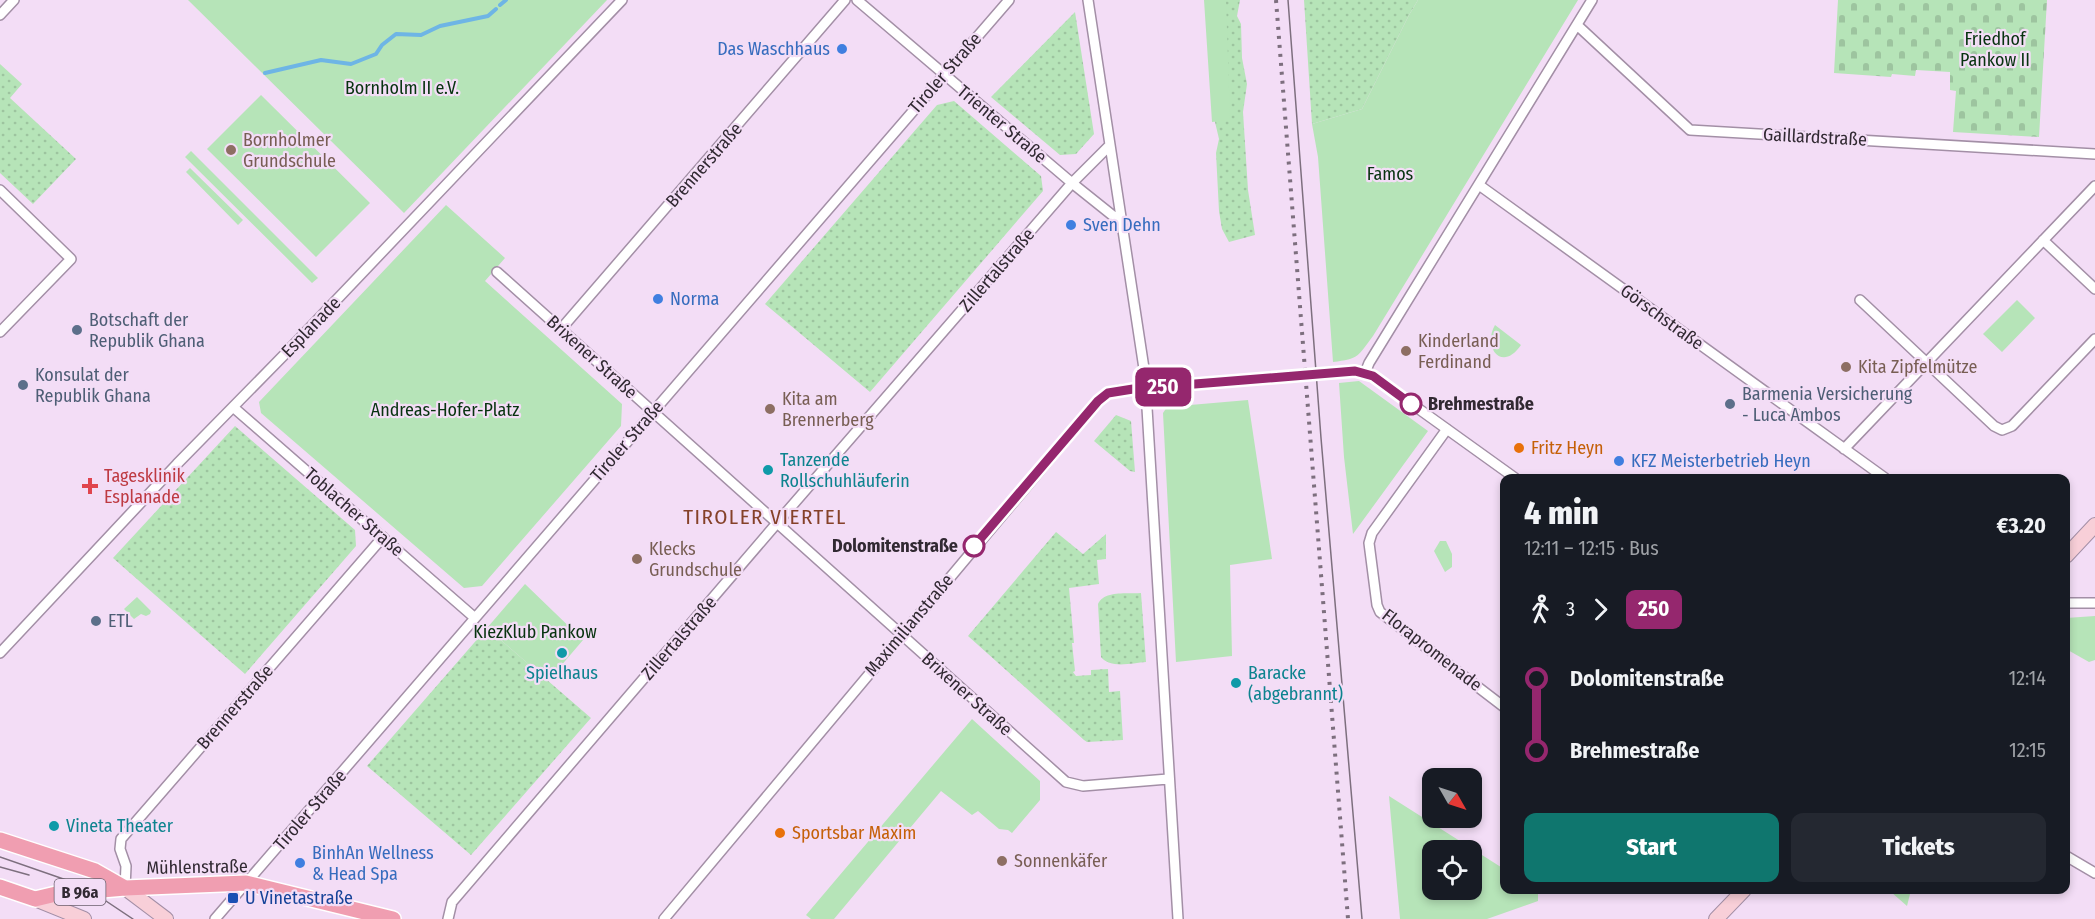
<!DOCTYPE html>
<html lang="en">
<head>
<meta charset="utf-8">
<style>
	body { margin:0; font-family:"Fira Sans Condensed",sans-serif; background:#242831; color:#f1f3f6; height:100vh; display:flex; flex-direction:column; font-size:22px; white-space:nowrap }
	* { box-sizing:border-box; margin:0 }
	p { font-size:20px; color:#9ea1a6 }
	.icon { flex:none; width:33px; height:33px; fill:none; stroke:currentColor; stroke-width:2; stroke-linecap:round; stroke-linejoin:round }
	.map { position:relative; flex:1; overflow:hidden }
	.drawer { position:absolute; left:1500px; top:474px; width:570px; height:420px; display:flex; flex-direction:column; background:#171b24; border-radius:12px; box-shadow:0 3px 9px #0003 }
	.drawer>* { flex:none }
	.badge { padding:0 12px; border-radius:9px; font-size:21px; line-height:39px }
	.needle { width:39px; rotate:129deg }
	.controls { position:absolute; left:1422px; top:768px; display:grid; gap:12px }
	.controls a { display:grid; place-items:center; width:60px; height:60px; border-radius:12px; background:#171b24; box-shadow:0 3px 9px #0003; font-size:30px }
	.map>.badge { position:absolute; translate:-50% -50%; box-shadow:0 0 0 3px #fff }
	.legs { display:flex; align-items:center; gap:9px; height:66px; padding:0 24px; font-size:20px }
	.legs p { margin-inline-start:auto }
	.head { display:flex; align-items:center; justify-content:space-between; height:102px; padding:0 24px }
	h1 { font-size:33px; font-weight:800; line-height:45px }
	.primary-button { display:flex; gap:12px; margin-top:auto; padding:12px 24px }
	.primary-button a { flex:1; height:69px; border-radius:12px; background:#0f766e; color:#fff; font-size:24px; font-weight:800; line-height:69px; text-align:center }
	.primary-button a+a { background:#242831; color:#f1f3f6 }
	ul { padding:0 24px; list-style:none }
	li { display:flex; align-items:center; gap:21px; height:72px; font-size:22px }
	li i { display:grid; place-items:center; width:9px; height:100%; margin:0 8px; background:currentColor }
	li i::after { content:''; width:15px; height:15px; margin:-8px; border:4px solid; border-radius:50%; background:#171b24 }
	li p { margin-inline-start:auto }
	li:first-child i { background:linear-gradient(#0000 50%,currentColor 0) }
	li:last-child i { background:linear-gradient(currentColor 50%,#0000 0) }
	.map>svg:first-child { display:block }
	.grass { fill:url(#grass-dots) }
	.cemetery { fill:url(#cemetery-stones) }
	.green { fill:#b6e4b8; fill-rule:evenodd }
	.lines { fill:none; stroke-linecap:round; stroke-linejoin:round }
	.stream { stroke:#6eb5e5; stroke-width:4 }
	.street-casing { stroke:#a38fa6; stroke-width:12 }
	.secondary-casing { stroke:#a38fa6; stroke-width:16 }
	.primary-casing { stroke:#fff; stroke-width:18 }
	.street { stroke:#fff; stroke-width:9 }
	.secondary { stroke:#f8cfd8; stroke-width:14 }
	.primary { stroke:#f09eb1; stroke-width:15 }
	.tram { stroke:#7d6f7e; stroke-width:1.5 }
	.rail { stroke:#7d6f7e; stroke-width:4; stroke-dasharray:3 6; stroke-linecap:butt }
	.line-1-casing { stroke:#fff; stroke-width:14 }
	.line-1 { stroke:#95276e; stroke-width:9 }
	.shop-dot { fill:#3f7fe0; stroke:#f3ddf6; stroke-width:2 }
	.education-dot { fill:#8d6e63; stroke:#f3ddf6; stroke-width:2 }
	.service-dot { fill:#5c6f8a; stroke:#f3ddf6; stroke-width:2 }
	.stop-1-dot { fill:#fff; stroke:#95276e; stroke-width:3 }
	.food-dot { fill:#e8710a; stroke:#f3ddf6; stroke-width:2 }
	.culture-dot { fill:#0f9aa8; stroke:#f3ddf6; stroke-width:2 }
	.health-dot { fill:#e0444e; stroke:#f3ddf6; stroke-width:2 }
	.transit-dot { fill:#1a4fb4; stroke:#f3ddf6; stroke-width:2 }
	.labels { text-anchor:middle; stroke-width:4.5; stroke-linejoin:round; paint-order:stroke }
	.shield { fill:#f3ddf6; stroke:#6b5f6d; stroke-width:1.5 }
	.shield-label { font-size:16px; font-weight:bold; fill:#312932 }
	.park-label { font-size:18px; fill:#07330f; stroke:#f3ddf6 }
	.shop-label { font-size:18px; fill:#366cbe; stroke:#f3ddf6; text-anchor:start }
	.street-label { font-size:18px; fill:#312932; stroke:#f3ddf6 }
	.education-label { font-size:18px; fill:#785e54; stroke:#f3ddf6; text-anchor:start }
	.service-label { font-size:18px; fill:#4e5e75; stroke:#f3ddf6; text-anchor:start }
	.stop-label { font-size:18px; font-weight:bold; fill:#312932; stroke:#f3ddf6; text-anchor:start }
	.food-label { font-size:18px; fill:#c56008; stroke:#f3ddf6; text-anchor:start }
	.culture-label { font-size:18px; fill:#0d838f; stroke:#f3ddf6; text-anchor:start }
	.health-label { font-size:18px; fill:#be3a42; stroke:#f3ddf6; text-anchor:start }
	.transit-label { font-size:18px; fill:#164399; stroke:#f3ddf6; text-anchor:start }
	.quarter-label { font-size:21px; letter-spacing:1.5px; fill:#854129; stroke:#f3ddf6 }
</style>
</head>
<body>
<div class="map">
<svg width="2095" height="919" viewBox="0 0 2095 919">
	<defs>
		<pattern id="grass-dots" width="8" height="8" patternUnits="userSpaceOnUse" patternTransform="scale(1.5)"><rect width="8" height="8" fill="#b6e4b8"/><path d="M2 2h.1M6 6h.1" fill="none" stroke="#9dc49f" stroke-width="1.8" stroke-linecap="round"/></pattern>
		<pattern id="cemetery-stones" width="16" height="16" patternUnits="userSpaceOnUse" patternTransform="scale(1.5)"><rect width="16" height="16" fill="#b6e4b8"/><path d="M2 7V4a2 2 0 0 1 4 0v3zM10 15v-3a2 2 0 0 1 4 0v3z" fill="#9dc49f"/></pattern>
	</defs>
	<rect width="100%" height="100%" fill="#f3ddf6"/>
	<path class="grass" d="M1209,0H1240L1237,16L1241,24L1242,58L1247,84L1243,112L1248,190L1255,235L1229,242L1222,229L1219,211L1216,153L1219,139L1215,122Z
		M1304,0H1418L1409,15L1362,109L1312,124Z
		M1075,12L1094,134L1076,154L1060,155L991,97Z
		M0,64L22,84L10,98L76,159L33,204L0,173Z
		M954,101L1041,176L1043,191L870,392L765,304L937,105Z
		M1116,415L1131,421L1135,472L1130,471L1094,441Z
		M235,426L355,530L356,546L245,674L113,558Z
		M1056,532L1083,554L1106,534V559L1097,560L1099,584L1069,588L1074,643H1072L1075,671L1073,672L1076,676L1091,675V670L1108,669L1109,692L1120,691L1123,740L1087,742L1084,740L968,636Z
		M1141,593L1146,662C1132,663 1110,669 1101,657L1098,604C1104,590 1127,594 1141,593Z
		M487,628L591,718L471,855L367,766Z"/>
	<path class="cemetery" d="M1838,0H2047L2039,137L1953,132L1956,91L1950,90V72L1916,70L1915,76L1892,74L1891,77L1834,73Z"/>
	<path class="green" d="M188,0H607L404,213Z
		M1204,0H1226L1230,120L1212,122Z
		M1418,0H1578L1373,336C1358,356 1359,359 1333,362L1318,157L1312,124L1362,109L1409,15Z
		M261,95L370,203L316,257L207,149Z
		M191,151L318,278L312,283L185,157Z
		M190,168L243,220L238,225L186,172Z
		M446,205L505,258L485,281L622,404L621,426L482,586L464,588L261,413L259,402Z
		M2017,300L2035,318L2002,352L1983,334Z
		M1495,325L1521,345C1502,373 1482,347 1495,325Z
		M1359,381L1428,431L1353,534L1344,457L1339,383Z
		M1248,400L1272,559L1230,565L1232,656L1176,662L1163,413L1167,407Z
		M1440,541H1446L1452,554V567L1445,572L1434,551Z
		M525,584L583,640L548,681L487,628Z
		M137,597L151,611L150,614L146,616L141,614L134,619L124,609Z
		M2095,616V660L2089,662L2066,649V618Z
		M972,719L1040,781V800L1012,833L1008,830L999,829L978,811L972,815L941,791L834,919H811L806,915Z
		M1389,796L1504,869V890H1538V901L1487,919H1400ZM1432,850H1472V890H1432Z
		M1893,890H1911L1907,906L1891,892Z"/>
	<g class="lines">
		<path class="stream" d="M500,5L506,0
			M265,73L321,60L351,64L376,54L382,45L396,34L421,35L440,26L488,16L496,9"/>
		<g class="street-casing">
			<path id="street" d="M857,0L1072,183L1122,223
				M1088,0L1145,375L1178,919
				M0,15L14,0
				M1577,25L1690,130L2095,154
				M1479,185L1885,478
				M0,190L71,259L0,332
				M2043,240L2095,289
				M497,272L1066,782L1083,786L1168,779
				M1860,300L1994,426L2002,430L2012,426L2095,339
				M561,329L845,0
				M1365,373L1369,363L1592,0
				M233,407L475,618
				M1447,429L1372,533L1369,543L1377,605L1380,612L1504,707
				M1844,449L2095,186
				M2066,603H2095
				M0,653L177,464L284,355L622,0
				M2066,856L2095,873
				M125,888L126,866L120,849L121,839L383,537
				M215,919L1009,0
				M448,919L452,902L777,523L1072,183L1109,146
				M664,919L1098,401L1108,393L1121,390L1355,371L1373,376L1515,478"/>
		</g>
		<g class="secondary-casing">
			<path id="secondary" d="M2066,556L2095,525
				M125,888L166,919
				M35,899L84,919
				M1716,919L1744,890"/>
		</g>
		<g class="primary-casing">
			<path id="primary" d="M0,840L95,871L125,888
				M0,887L35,899L56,894L125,888L246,883L393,919"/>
		</g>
		<use href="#street" class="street"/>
		<use href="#secondary" class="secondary"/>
		<use href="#primary" class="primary"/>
		<path class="tram" d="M1288,0L1321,438L1362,919
			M0,857L75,883L91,891L133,919
			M0,867L29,875"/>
		<path class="rail" d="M1276,0L1348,919"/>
	</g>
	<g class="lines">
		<g class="line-1-casing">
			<path id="line-1" d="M974,546L1098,401L1108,393L1133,389L1355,371L1373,376L1411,404"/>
		</g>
		<use href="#line-1" class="line-1"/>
	</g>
	<g class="shop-dot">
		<circle cx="842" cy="49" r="6"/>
		<circle cx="1071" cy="225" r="6"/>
		<circle cx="658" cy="299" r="6"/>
		<circle cx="1619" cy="461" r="6"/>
		<circle cx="300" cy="863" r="6"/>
	</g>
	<g class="education-dot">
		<circle cx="231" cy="150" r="6"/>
		<circle cx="1406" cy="351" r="6"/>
		<circle cx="1846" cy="367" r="6"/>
		<circle cx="770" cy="409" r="6"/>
		<circle cx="637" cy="559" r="6"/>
		<circle cx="1002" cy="861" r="6"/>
	</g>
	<g class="service-dot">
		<circle cx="77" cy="330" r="6"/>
		<circle cx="23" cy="385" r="6"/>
		<circle cx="1730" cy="404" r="6"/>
		<circle cx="96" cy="621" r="6"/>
	</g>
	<g class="stop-1-dot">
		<circle cx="1411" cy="404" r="10"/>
		<circle cx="974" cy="546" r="10"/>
	</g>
	<g class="food-dot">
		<circle cx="1519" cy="448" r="6"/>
		<circle cx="780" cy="833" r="6"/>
	</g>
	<g class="culture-dot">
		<circle cx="768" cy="470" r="6"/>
		<circle cx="562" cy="653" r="6"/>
		<circle cx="1236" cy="683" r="6"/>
		<circle cx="54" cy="826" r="6"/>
	</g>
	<path class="health-dot" d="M87 477h6v6h6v6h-6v6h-6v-6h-6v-6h6z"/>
	<rect class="transit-dot" x="227" y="892" width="12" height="12" rx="3"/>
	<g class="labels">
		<rect class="shield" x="54.5" y="879" width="51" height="26" rx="4.5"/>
		<g class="shield-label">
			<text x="80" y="898">B 96a</text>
		</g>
		<g class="park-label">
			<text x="1995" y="45">Friedhof<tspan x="1995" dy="21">Pankow II</tspan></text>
			<text x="402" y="94">Bornholm II e.V.</text>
			<text x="1390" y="180">Famos</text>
			<text x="445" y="416">Andreas-Hofer-Platz</text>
			<text x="535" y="638">KiezKlub Pankow</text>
		</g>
		<g class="shop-label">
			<text x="830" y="55" text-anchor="end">Das Waschhaus</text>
			<text x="1083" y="231">Sven Dehn</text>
			<text x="670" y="305">Norma</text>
			<text x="1631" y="467">KFZ Meisterbetrieb Heyn</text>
			<text x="312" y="859">BinhAn Wellness<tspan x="312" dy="21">&amp; Head Spa</tspan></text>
		</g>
		<g class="street-label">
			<text transform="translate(945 73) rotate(-49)" y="6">Tiroler Straße</text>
			<text transform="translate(1002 124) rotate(40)" y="6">Trienter Straße</text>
			<text transform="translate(1815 137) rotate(3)" y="6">Gaillardstraße</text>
			<text transform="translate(704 165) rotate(-49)" y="6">Brennerstraße</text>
			<text transform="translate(997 270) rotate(-49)" y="6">Zillertalstraße</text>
			<text transform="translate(1662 317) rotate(36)" y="6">Görschstraße</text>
			<text transform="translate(311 327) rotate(-46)" y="6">Esplanade</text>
			<text transform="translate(592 357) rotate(42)" y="6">Brixener Straße</text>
			<text transform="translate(627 441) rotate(-49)" y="6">Tiroler Straße</text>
			<text transform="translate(354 512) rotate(41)" y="6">Toblacher Straße</text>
			<text transform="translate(909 625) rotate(-50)" y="6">Maximilianstraße</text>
			<text transform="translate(679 638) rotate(-49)" y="6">Zillertalstraße</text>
			<text transform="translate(1432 650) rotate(38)" y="6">Florapromenade</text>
			<text transform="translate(967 694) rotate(42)" y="6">Brixener Straße</text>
			<text transform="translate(235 707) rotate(-49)" y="6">Brennerstraße</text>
			<text transform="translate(310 810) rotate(-49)" y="6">Tiroler Straße</text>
			<text transform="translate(197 867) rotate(-1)" y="6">Mühlenstraße</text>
		</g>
		<g class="education-label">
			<text x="243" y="146">Bornholmer<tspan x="243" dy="21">Grundschule</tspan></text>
			<text x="1418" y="347">Kinderland<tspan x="1418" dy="21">Ferdinand</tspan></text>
			<text x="1858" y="373">Kita Zipfelmütze</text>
			<text x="782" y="405">Kita am<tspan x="782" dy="21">Brennerberg</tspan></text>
			<text x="649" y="555">Klecks<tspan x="649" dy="21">Grundschule</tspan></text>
			<text x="1014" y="867">Sonnenkäfer</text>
		</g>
		<g class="service-label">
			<text x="89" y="326">Botschaft der<tspan x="89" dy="21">Republik Ghana</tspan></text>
			<text x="35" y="381">Konsulat der<tspan x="35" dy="21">Republik Ghana</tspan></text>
			<text x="1742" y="400">Barmenia Versicherung<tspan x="1742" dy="21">- Luca Ambos</tspan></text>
			<text x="108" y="627">ETL</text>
		</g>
		<g class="stop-label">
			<text x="1428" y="410">Brehmestraße</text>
			<text x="958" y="552" text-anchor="end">Dolomitenstraße</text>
		</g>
		<g class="food-label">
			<text x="1531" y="454">Fritz Heyn</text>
			<text x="792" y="839">Sportsbar Maxim</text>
		</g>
		<g class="culture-label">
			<text x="780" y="466">Tanzende<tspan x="780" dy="21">Rollschuhläuferin</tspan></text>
			<text x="562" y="679" text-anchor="middle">Spielhaus</text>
			<text x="1248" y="679">Baracke<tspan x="1248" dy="21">(abgebrannt)</tspan></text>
			<text x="66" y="832">Vineta Theater</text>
		</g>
		<g class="health-label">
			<text x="104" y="482">Tagesklinik<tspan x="104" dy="21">Esplanade</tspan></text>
		</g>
		<g class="transit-label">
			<text x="245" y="904">U Vinetastraße</text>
		</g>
		<g class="quarter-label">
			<text x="765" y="524">TIROLER VIERTEL</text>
		</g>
	</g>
</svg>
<div class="controls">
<a><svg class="needle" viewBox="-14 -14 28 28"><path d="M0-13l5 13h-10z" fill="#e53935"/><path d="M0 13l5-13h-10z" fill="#9ea1a6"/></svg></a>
<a><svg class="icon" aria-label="locate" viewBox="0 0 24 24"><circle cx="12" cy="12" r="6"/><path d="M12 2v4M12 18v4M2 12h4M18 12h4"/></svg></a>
</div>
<b class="badge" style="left:1163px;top:387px;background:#95276e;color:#fff">250</b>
<section class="drawer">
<div class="head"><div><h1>4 min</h1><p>12:11 – 12:15 · Bus</p></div><b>€3.20</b></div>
<div class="legs"><svg class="icon" aria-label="walk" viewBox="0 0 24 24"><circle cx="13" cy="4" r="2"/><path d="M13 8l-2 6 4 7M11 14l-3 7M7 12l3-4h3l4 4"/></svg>3<svg class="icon" aria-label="forward" viewBox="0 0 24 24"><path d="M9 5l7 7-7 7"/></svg><b class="badge" style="background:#95276e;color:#fff">250</b></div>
<ul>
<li><i style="color:#95276e"></i><b>Dolomitenstraße</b><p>12:14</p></li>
<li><i style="color:#95276e"></i><b>Brehmestraße</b><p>12:15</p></li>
</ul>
<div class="primary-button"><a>Start</a><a>Tickets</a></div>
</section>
</div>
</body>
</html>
